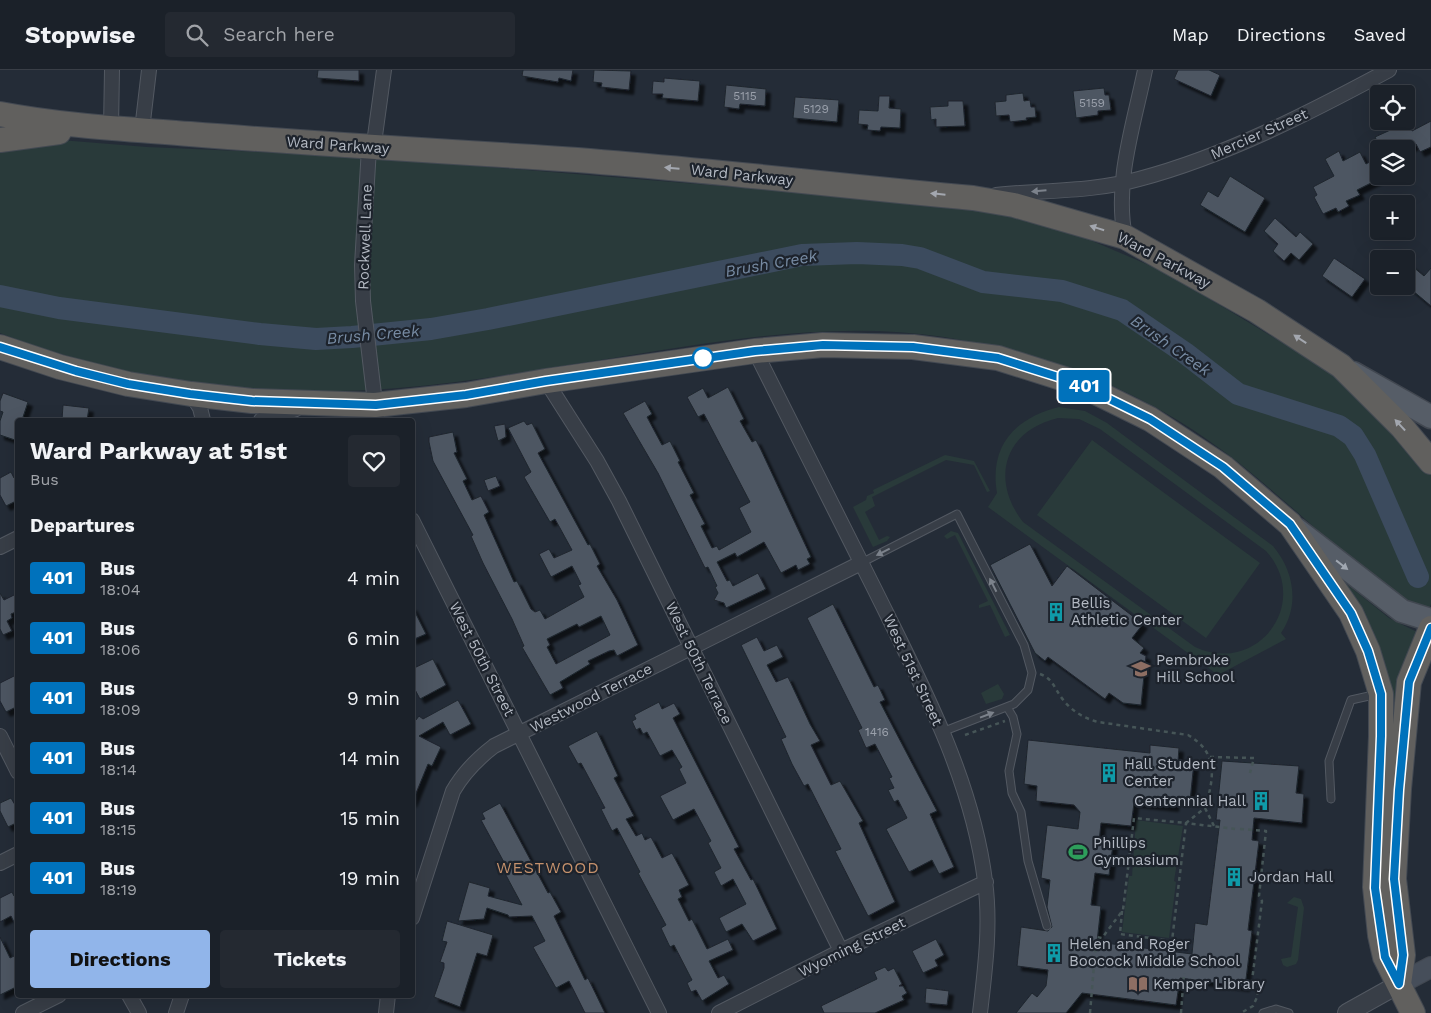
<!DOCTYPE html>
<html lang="en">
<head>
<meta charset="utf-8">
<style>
	body { margin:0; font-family:"Work Sans",sans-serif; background:#242931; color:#f1f3f6; height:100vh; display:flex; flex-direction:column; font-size:19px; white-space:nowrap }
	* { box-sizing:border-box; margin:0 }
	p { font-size:16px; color:#a0a3a8 }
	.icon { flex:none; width:28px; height:28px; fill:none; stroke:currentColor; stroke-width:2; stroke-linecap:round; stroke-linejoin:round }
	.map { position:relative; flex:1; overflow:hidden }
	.side { position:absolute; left:15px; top:348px; width:400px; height:580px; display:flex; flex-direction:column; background:#1b2129; border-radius:5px; box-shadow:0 5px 20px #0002,0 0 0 1px #393e46 }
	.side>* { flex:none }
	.badge { padding:0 10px; border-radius:4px; font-size:18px; line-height:32px }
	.fabs { position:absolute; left:1370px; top:15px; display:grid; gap:10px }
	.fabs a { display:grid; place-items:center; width:45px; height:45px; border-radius:5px; background:#1b2129; box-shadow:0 5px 20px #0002,0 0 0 1px #393e46; font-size:25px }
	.map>.badge { position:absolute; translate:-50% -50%; box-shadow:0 0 0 2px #fff }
	h2 { padding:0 15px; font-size:19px; line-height:45px }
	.round { display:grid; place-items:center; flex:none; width:52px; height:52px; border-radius:5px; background:#242931 }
	.head { display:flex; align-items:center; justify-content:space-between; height:85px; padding:0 15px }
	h1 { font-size:24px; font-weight:700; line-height:38px }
	.button { display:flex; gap:10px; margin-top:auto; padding:10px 15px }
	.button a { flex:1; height:58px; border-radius:5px; background:#91b5ea; color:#111; font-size:20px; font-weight:700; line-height:58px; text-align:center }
	.button a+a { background:#242931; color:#f1f3f6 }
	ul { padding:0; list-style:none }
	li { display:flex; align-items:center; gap:15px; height:60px; padding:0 15px }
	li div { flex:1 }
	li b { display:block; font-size:19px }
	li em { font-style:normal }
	li .badge { min-width:55px; font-weight:700; text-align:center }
	header { display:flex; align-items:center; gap:30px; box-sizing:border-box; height:70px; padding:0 25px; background:#1b2129; border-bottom:1px solid #393e46 }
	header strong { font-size:24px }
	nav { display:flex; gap:28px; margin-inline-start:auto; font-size:18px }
	.search { width:350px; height:45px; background:#242931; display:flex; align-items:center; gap:12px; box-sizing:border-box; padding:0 18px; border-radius:5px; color:#a0a3a8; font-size:19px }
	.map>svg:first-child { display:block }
	.green { fill:#293a3a; fill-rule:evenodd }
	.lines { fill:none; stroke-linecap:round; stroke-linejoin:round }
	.river { stroke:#3c4b5e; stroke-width:22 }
	.building { fill:#4d5762; stroke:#1f252e; fill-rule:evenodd; filter:url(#shadow) }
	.service-casing { stroke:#535962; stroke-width:9 }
	.minor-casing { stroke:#535962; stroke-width:16 }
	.tertiary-casing { stroke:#535962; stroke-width:20 }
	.secondary-casing { stroke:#414750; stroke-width:22 }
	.primary-casing { stroke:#414750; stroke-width:25 }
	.trunk-casing { stroke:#434952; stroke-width:26 }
	.path { stroke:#465557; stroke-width:2.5; stroke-dasharray:4 4; stroke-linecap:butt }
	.service { stroke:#383e47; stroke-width:7 }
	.minor { stroke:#383e47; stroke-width:14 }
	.tertiary { stroke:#383e47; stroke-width:18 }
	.secondary { stroke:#464e5a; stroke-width:20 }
	.primary { stroke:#565d67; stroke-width:22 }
	.trunk { stroke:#61605e; stroke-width:24 }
	.oneway { fill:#a3a7af }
	.oneway2 { fill:#7c828b }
	.oneway3 { fill:#a0a7b1 }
	.line-casing { stroke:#fff; stroke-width:11 }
	.line { stroke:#0072bc; stroke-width:8 }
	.stop-dot { fill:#fff; stroke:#0072bc; stroke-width:2.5 }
	.labels { text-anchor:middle; stroke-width:4.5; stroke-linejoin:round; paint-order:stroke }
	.number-label { font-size:12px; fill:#9aa0ab }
	.street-label { font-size:15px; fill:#b3b9c3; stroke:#1d232c }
	.poi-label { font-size:15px; fill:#b3b9c3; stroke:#1d232c; text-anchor:start }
	.water-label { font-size:16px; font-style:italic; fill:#778ba3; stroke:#1d232c }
	.neighbourhood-label { font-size:16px; letter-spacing:1px; fill:#c5916c; stroke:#1d232c }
</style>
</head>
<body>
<header>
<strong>Stopwise</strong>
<div class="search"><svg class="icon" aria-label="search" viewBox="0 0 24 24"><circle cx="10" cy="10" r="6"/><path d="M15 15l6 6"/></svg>Search here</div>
<nav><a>Map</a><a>Directions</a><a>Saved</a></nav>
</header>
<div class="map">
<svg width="1431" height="943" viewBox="0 0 1431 943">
	<defs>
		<filter id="shadow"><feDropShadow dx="4.5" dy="4.5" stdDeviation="1" flood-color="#0009"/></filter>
	</defs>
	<rect width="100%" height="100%" fill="#242c37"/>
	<path class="green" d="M0,57L60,70L147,77L353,86L967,136L1015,145L1083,167L1165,202L1344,310L1431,403V534L1429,539C1371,518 1329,468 1283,430C1258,408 1233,387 1205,368C1127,314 1037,282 944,267C828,249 709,273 594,291C530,301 463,313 398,318C264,329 125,312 0,263Z
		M1059,337L1085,341L1107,353L1273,476C1294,501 1300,535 1281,563L1286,569L1218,605L988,437L997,423C989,376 1015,348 1059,337ZM1058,348L1079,349L1100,359L1266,481C1312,532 1258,606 1195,577L1023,452C990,409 1004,361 1058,348Z
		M1092,370L1260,493L1206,568L1037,445Z
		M945,385L974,391L990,421L987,422L974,395L946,390L872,427L875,436L865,442L879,470L887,466L890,467L887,471L873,477L853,437L866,430L867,426L874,423L873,420Z
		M951,461L958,463L1010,565L1005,567L990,535L979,538V535L988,531L955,465L947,469L944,466Z
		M1345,515H1348L1389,548L1417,562L1396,615L1393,658Z
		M998,614L1004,624L1002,629L986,634L981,623Z
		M1136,750L1183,756L1174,811L1176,812L1169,868L1122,862L1129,806H1132Z
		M1294,827L1301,829L1304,838L1298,890L1296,894L1287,897L1283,895L1281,889L1291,887L1298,837L1287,833Z"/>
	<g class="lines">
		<path class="river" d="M0,226L59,238L260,264L316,269L352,267L431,259L488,249L802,185L857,183L902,185L920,188L983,212L1062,221L1122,240L1185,283L1238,324L1339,356L1353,366L1365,385L1418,507"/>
	</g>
	<path class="building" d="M318,0H359V11L317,8Z
		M523,0H573L571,11L559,8L558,12L522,6Z
		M594,0L631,1L629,20L601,17L602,13L593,12Z
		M1178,0H1209L1220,5L1211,26L1174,9Z
		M664,8L700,11L698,31L662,28L663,24H652L653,11L664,12Z
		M726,15L766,19L765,36L740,34L739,39L724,37Z
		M1104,18L1105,25H1109L1111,40L1098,41V45L1076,48L1073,21Z
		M1023,23L1024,31L1030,30L1031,37H1035L1036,47L1026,48L1027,50L1010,52L1009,45L996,46L995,32L1006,31V25Z
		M879,26H890L889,38L901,39L900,58L881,57L880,61L867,60L868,55L858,54L859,40L878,41Z
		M795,27L839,30L837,52L793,48Z
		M948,31H963L965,56L936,57V49L931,50L930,37L948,36Z
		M1431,51V77L1420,82L1416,74L1407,79H1381L1375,67L1408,52L1412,61Z
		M1339,81L1343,91L1360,82L1366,94L1379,87V109L1357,120L1360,125L1346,131L1349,136L1338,142L1336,138L1323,144L1314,127L1317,125L1313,117L1334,106L1325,89Z
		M1230,106L1265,128L1245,162L1200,135L1208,121L1218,127Z
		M1275,148L1296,167L1300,162L1313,174L1299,190L1291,183L1284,191L1273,181L1278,174L1264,161Z
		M1334,188L1365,209L1352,227L1322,206Z
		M1406,191L1424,206L1431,198V236L1406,215Z
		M728,317L744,349L740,351L752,372L756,370L761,380L811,487L807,489L810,494L798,500L796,495L781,503L764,472L737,487L735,483L717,492L727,511L730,510L733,516L758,503L766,519L726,538L724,533L714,530L718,523L715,517L717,516L708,497L705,498L658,403L623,343L645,331L652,344L647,347L662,375L670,371L680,391L678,392L694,423L690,425L705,454L701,456L712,478L717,476L719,480L751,462L739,438L750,432L704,344L698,347L687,327L703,318L708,328Z
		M3,323L28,332L22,350H18L15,370L0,365V351L3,342L0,341V331Z
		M63,335L89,338L87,350H62Z
		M524,351L527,355L532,353L545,379L538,383L588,475L590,474L600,494L597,496L617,530L638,575L617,586L614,580L609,581L588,591L590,594L560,612L563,618L550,625L522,577L524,576L512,549L483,493L471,466L473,465L433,391L429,372V367L453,362L457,382L454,383L467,409L463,411L472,430L481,426L489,442L484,445L514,512L517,511L531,539L535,542L540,540L545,549L584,527L578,515L581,514L572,496L551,507L539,484L549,479L554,488L572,480L555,449L550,452L524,407L531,402L508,358ZM601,546L610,565L556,594L547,577L550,575L547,569L577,554L579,557Z
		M505,354L506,367L498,371L494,356Z
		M11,402L14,408L18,406V430L6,436L0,425V408Z
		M496,406L500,416L488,421L484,410Z
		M1030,474L1052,516L1067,496L1143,554L1132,568L1144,578L1140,583L1146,586L1141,635L1123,633L1109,623L1105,629L1048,587L1045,591L1035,583L990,495Z
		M0,523L4,530L18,523V541L11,544L12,548L7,551L12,561L3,565L0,559Z
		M833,534L874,617L878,615L885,630L880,632L937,741L930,744L954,797L939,804L932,790L909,802L886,759L907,748L898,730L894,732L888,720L894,718L889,708L892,707L875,674L866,678L858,660L862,658L807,548Z
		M412,536L426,564L412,570Z
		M757,567L764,581L777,575L783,587L767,595L776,612L788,607L810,654L820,671L811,675L831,715L840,711L863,751L859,753L895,832L868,846L835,781L841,779L808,714L804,716L792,694L781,669L786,667L741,575Z
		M433,589L446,615L420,629L412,614V599Z
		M18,604V636L6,642L0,631V613Z
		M458,630L471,654L450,665L443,652L419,666L441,677L432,696L428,694L412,733V655L419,646L423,649Z
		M659,632L662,639L674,633L680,644L673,648L739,777L734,779L751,810L753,809L777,859L753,871L742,854L726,862L719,848L746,834L733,809L721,816L714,802L721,798L708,773L711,771L694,739L673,750L660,726L686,713L679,699L682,697L672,680L660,686L647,662L643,664L640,658L636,660L632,651L636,649L634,645Z
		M597,661L618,706L614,708L634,746L626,749L636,766L642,763L645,770L651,767L662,788L672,783L689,815L679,820L682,827L678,829L689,851L692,849L707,879L728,869L733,880L709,891L718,908L724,905L729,914L702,931L696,920L691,922L687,913L692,910L674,875L670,877L661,858L666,855L638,803L640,802L617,758L612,761L601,739L605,738L581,693L578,694L568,676Z
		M1028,670L1150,683V675L1179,678L1178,691L1194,692L1190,731L1175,729L1174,737L1134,733L1131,756L1101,753L1099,772L1113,774L1109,805L1095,803L1091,835L1101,836L1097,872L1192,884L1195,853L1207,855L1220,750H1216L1222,691L1299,696L1296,723L1304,724L1302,753L1254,748L1252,770L1259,771L1248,860L1252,861L1245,917L1180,908L1176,935L1082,923L1066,943H1016L1032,923L1037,927L1046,916L1048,900L1017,896L1021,857L1048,861L1052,857L1047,837L1050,810L1041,808L1047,755L1078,759L1080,742L1074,735L1036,731L1037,716L1024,714Z
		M11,728L18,740V752L8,757L0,741V733Z
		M500,733L548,823L550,822L561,842L554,846L585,910L588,908L605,943H585L569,911L556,918L533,877L545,871L532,846L509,847L508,845L487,838L484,849L458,851L469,812L490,818L488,826L522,835L501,796L505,794L481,750L485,749L482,743Z
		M12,822L14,826L18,824V860L11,846L0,852V828Z
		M447,851L493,865L487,886L477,883L460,937L434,927L444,898V893L440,892L447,872L442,871Z
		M0,867L10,888L18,884V916L0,925Z
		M936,869L944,885L935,890L938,896L923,903L912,881Z
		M885,897L888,901L894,898L902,914L899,916H903L907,923L902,926L904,930L875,943H824L821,936L877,909L874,902Z
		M926,918L949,921L947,935L925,933Z"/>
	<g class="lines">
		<g class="service-casing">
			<path id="service" d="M861,493L957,444L1024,575L1032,603L1028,620L1014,634L942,662
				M1007,637L1013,647L1017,664L1009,701L1012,723L1021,742L1028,791L1047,856
				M1331,729L1329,691L1351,630L1378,624
				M1263,943L1276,939L1289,943"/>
		</g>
		<g class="minor-casing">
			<path id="minor" d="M111,58L112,0
				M142,60L149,0
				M996,125C1043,120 1093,122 1139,109C1226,86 1311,42 1389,0
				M1125,167C1114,112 1134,54 1145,0
				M755,281C795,361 835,440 875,520C921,613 972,708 985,811C991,855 985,900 980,943
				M546,311L597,391L619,431L841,881
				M191,324L200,338L203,350
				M261,350L296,339
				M377,350L363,231L362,195L369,78L375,66L384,0
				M412,450L659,943
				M0,477L18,468
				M0,666L18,702
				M0,793L18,784
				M412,848L453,721C464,702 477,689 494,676L861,493
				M129,925L139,943
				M23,943L59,925
				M176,943L182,925
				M386,943L388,925
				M719,943L841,881L986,812"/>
		</g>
		<g class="tertiary-casing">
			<path id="tertiary" d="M1347,943L1399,914"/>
		</g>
		<g class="secondary-casing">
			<path id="secondary" d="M1399,914L1431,897"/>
		</g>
		<g class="primary-casing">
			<path id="primary" d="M1353,303L1431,347
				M1296,459L1402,541L1431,550"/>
		</g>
		<g class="trunk-casing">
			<path id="trunk" d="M0,44C63,56 127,59 190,64C305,73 419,80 533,87C680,96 826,115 973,128L1014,135L1125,167L1257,241L1341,296L1402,357L1431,392
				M0,70L59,62
				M0,277L60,297L128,314L191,324L252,331L375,335L466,325L546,311L755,281L823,275L913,277L998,288L1077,313L1150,349L1223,397L1290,454L1351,543L1368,581L1381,624V666L1375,817L1380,865L1385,887L1413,943
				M1399,914L1403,885L1394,809L1399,719L1409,612L1431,558"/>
		</g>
		<path class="path" d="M1040,604C1052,608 1054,617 1061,627C1070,640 1083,648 1098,652L1188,665C1219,683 1214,708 1205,738L1186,753L1134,748L1123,840L1102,868L1097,867L1095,884
			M965,665L1005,651
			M1210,687L1254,688L1250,703
			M1205,738L1214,756
			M1240,759L1266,761L1259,826L1262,831L1251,919L1257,921L1258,925L1253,936L1241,943
			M1122,841L1120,864L1172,871L1186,753L1235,759
			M1090,943L1094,895
			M1181,943L1184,903"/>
		<use href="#service" class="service"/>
		<use href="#minor" class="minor"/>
		<use href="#tertiary" class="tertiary"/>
		<use href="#secondary" class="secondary"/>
		<use href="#primary" class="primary"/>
		<use href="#trunk" class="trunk"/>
	</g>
	<defs><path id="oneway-solid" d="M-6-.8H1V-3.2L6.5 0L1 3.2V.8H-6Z" transform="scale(1.25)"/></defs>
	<g class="oneway">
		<use href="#oneway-solid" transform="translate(672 98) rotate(-175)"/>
		<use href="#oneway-solid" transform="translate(938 124) rotate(-174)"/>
		<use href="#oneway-solid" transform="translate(1097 158) rotate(-162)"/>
		<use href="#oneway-solid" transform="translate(1300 269) rotate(-147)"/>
		<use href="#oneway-solid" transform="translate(1400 355) rotate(-133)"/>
	</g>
	<g class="oneway2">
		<use href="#oneway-solid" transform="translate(1039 121) rotate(175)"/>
		<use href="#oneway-solid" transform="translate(883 482) rotate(153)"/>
		<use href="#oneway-solid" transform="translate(993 515) rotate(-117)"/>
		<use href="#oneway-solid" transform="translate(987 645) rotate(-21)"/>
	</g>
	<use class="oneway3" href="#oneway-solid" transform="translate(1342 495) rotate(38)"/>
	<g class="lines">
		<g class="line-casing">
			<path id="line" d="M0,277L76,301L128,314L190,324L252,331L376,335L466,325L546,311L755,281L823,275L913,277L998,288L1077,313L1150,349L1223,397L1290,454L1351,543L1368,581L1381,624V666L1375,818L1385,887L1399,914L1403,885L1394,809L1399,720L1409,612L1431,558"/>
		</g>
		<use href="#line" class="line"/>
	</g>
	<defs>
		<g id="building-bare" transform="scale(1.5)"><path d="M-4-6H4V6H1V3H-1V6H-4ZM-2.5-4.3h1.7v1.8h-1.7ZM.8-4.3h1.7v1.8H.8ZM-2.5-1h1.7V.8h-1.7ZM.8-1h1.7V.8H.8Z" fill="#0f9aa8" stroke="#1d232c" stroke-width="2.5" paint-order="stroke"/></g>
		<g id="school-bare" transform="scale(1.5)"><path d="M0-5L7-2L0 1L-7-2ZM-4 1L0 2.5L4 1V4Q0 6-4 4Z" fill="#8d6e63" stroke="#1d232c" stroke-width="2.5" paint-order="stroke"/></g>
		<g id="stadium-bare" transform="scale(1.5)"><path d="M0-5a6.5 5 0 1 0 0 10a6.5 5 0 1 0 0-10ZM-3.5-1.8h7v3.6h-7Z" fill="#2e9e5b" stroke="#1d232c" stroke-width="2.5" paint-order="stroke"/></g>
		<g id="library-bare" transform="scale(1.5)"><path d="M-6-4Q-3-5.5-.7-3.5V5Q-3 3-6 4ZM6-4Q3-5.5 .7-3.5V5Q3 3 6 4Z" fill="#8d6e63" stroke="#1d232c" stroke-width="2.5" paint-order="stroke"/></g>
	</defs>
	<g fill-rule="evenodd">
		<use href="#building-bare" x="1056" y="542"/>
		<use href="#school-bare" x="1141" y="599"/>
		<use href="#building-bare" x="1109" y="703"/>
		<use href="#building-bare" x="1261" y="731"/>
		<use href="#stadium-bare" x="1078" y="782"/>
		<use href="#building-bare" x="1234" y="807"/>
		<use href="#building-bare" x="1054" y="883"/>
		<use href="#library-bare" x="1138" y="914"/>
	</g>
	<circle class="stop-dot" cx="703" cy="288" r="10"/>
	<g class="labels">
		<g class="number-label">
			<text x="745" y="30">5115</text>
			<text x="1092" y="37">5159</text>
			<text x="816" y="43">5129</text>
			<text x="877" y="666">1416</text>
		</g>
		<g class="street-label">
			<text transform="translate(1259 64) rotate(-24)" y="5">Mercier Street</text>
			<text transform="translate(338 75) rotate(4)" y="5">Ward Parkway</text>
			<text transform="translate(742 105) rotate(6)" y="5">Ward Parkway</text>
			<text transform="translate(365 167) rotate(-88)" y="5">Rockwell Lane</text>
			<text transform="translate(1164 190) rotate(28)" y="5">Ward Parkway</text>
			<text transform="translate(482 589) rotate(63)" y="5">West 50th Street</text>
			<text transform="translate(699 593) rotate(64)" y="5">West 50th Terrace</text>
			<text transform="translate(913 600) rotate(65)" y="5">West 51st Street</text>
			<text transform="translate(591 628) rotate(-27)" y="5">Westwood Terrace</text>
			<text transform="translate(852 877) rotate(-26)" y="5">Wyoming Street</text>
		</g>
		<g class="poi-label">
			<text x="1071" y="538">Bellis<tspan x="1071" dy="17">Athletic Center</tspan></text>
			<text x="1156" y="595">Pembroke<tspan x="1156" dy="17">Hill School</tspan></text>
			<text x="1124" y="699">Hall Student<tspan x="1124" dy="17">Center</tspan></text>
			<text x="1246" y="736" text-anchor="end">Centennial Hall</text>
			<text x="1093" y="778">Phillips<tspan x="1093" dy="17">Gymnasium</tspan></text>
			<text x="1249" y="812">Jordan Hall</text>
			<text x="1069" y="879">Helen and Roger<tspan x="1069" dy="17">Boocock Middle School</tspan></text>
			<text x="1153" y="919">Kemper Library</text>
		</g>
		<g class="water-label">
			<text transform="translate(771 193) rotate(-10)" y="6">Brush Creek</text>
			<text transform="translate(373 264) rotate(-5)" y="6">Brush Creek</text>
			<text transform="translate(1171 275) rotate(35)" y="6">Brush Creek</text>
		</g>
		<g class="neighbourhood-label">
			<text x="548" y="803">WESTWOOD</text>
		</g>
	</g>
</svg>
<div class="fabs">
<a><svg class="icon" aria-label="locate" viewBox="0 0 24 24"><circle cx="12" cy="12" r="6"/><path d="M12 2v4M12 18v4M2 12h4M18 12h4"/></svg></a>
<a><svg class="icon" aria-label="layers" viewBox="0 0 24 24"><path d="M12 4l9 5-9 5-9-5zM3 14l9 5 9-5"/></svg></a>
<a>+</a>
<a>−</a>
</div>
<b class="badge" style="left:1084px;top:316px;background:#0072bc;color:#fff">401</b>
<section class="side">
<div class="head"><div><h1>Ward Parkway at 51st</h1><p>Bus</p></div><a class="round"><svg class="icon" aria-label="heart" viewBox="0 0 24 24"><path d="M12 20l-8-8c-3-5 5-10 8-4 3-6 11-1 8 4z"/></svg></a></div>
<h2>Departures</h2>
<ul>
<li><span class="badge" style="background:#0072bc;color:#fff">401</span><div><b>Bus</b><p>18:04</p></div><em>4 min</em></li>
<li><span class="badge" style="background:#0072bc;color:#fff">401</span><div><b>Bus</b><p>18:06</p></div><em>6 min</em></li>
<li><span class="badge" style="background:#0072bc;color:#fff">401</span><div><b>Bus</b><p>18:09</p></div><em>9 min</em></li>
<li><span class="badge" style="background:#0072bc;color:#fff">401</span><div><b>Bus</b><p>18:14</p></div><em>14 min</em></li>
<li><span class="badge" style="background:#0072bc;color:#fff">401</span><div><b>Bus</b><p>18:15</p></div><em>15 min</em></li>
<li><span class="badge" style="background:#0072bc;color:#fff">401</span><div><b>Bus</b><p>18:19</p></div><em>19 min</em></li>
</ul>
<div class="button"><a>Directions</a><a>Tickets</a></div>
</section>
</div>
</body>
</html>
